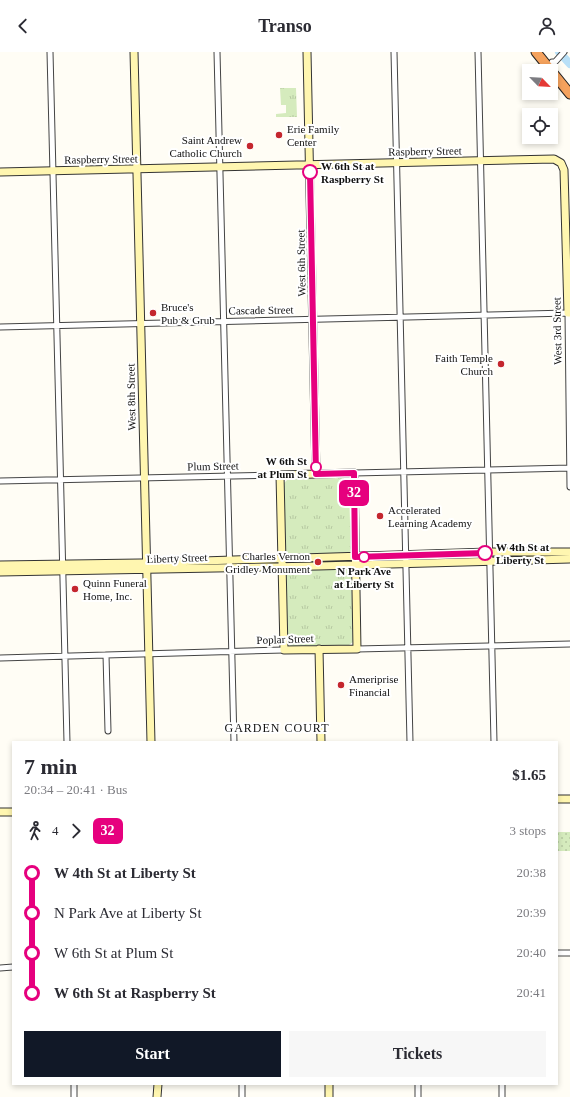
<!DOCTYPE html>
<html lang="en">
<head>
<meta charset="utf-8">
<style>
	body { margin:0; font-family:Georgia,serif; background:#f7f7f7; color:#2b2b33; height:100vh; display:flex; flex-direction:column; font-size:15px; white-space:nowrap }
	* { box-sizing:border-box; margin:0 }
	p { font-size:13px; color:#7c7c81 }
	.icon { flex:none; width:22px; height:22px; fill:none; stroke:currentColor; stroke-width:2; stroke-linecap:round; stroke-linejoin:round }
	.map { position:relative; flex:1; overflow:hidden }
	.details { position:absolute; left:12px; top:689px; width:546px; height:344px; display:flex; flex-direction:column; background:#fff; border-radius:0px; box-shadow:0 2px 6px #0003 }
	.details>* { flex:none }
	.badge { padding:0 8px; border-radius:6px; font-size:14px; line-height:26px }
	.needle { width:26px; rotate:115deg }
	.buttons { position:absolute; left:522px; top:12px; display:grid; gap:8px }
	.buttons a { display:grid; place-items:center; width:36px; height:36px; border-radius:0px; background:#fff; box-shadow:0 2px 6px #0003; font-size:20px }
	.map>.badge { position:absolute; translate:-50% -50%; box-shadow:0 0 0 2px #fff }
	.legs { display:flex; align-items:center; gap:6px; height:44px; padding:0 12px; font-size:13px }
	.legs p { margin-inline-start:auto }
	.headline { display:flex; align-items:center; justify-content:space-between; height:68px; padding:0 12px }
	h1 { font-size:22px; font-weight:800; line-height:30px }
	.cta { display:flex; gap:8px; margin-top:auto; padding:8px 12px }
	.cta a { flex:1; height:46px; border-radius:0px; background:#111827; color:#fff; font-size:16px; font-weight:800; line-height:46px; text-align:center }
	.cta a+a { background:#f7f7f7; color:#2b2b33 }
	ul { padding:0 12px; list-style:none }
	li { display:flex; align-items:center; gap:14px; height:40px; font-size:15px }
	li i { display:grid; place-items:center; width:6px; height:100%; margin:0 5px; background:currentColor }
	li i::after { content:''; width:10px; height:10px; margin:-5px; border:3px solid; border-radius:50%; background:#fff }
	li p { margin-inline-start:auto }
	li:first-child i { background:linear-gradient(#0000 50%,currentColor 0) }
	li:last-child i { background:linear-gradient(currentColor 50%,#0000 0) }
	header { display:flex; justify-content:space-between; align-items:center; height:52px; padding:0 12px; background:#fff; font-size:18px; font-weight:800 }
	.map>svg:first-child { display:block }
	.grass { fill:url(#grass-dots) }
	.park { fill:url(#park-tufts) }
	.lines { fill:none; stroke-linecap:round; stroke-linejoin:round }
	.river { stroke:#b9e0f7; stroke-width:8 }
	.street-casing { stroke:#444; stroke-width:7 }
	.secondary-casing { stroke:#333; stroke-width:9 }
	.highway-casing { stroke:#222; stroke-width:11 }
	.street { stroke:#fff; stroke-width:5 }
	.secondary { stroke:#fff6b0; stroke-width:7 }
	.highway { stroke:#f5a25d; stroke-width:9 }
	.line-1-casing { stroke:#fff; stroke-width:9 }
	.line-1 { stroke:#e6007e; stroke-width:6 }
	.poi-dot { fill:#c4262e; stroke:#fff; stroke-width:1.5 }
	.stop-1-dot { fill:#fff; stroke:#e6007e; stroke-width:2 }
	.labels { text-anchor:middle; stroke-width:4; stroke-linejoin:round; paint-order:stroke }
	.poi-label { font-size:11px; fill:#111; stroke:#fff; text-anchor:start }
	.street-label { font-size:11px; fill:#111; stroke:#fff }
	.stop-label { font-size:11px; font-weight:bold; fill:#111; stroke:#fff; text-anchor:start }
	.neighbourhood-label { font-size:12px; letter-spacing:1px; fill:#111; stroke:#fff }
</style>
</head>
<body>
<header><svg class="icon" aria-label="back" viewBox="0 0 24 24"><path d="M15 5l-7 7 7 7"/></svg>Transo<svg class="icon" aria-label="person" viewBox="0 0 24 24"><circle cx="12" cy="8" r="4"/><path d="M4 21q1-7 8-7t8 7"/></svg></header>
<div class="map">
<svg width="570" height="1045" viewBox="0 0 570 1045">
	<defs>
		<pattern id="grass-dots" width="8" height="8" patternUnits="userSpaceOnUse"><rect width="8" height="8" fill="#d5ebbd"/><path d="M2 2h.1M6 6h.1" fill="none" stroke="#b6c8a1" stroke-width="1.8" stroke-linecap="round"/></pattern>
		<pattern id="park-tufts" width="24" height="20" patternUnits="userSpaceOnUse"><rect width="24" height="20" fill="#d5ebbd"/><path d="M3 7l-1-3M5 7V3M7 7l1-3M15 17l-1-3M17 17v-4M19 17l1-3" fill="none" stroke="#b6c8a1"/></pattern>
	</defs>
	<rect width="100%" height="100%" fill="#fffdf5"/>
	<path class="grass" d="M557,780H570V799H557Z"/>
	<path class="park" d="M280,36H296L297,65H276V62L286,61V53H281Z
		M344,426L349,431L353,590L349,593L291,594L287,591L283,432L288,427Z"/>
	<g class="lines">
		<path class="river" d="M559,0L570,12"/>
		<g class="street-casing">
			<path id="street" d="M50,0L67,690
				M217,0L234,690
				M394,0L410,690
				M478,0L494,690
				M552,10H555L564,0
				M0,275L568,261L570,435
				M354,421L570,416
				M0,429L280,423
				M357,597L570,592
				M106,603L108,679
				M0,606L284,598
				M557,901H570
				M0,916L13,915
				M74,1032V1045
				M242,1032V1045
				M418,1032V1045
				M502,1032V1045"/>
		</g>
		<g class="secondary-casing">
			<path id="secondary" d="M134,0L151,690
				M307,0L316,422
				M0,120L554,107L561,111L564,118L568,261H570
				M354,421L357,597L284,598L280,423Z
				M0,513L140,511L489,500H570
				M0,520L318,514L570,507
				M319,597L321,690
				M557,747H570
				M0,760H13
				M329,1032V1045
				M157,1045L158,1032"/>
		</g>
		<g class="highway-casing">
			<path id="highway" d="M536,0L570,42"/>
		</g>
		<use href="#street" class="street"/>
		<use href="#secondary" class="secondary"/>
		<use href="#highway" class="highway"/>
	</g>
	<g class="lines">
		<g class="line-1-casing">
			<path id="line-1" d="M310,120L316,422L354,421L355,505L485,501"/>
		</g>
		<use href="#line-1" class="line-1"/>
	</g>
	<g class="poi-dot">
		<circle cx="279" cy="83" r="4"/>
		<circle cx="250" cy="94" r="4"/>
		<circle cx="153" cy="261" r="4"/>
		<circle cx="501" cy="312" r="4"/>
		<circle cx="380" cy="464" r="4"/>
		<circle cx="318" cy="510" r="4"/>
		<circle cx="75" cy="537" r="4"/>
		<circle cx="341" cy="633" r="4"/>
	</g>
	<g class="stop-1-dot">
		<circle cx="310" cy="120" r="7"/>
		<circle cx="316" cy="415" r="5"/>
		<circle cx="485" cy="501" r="7"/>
		<circle cx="364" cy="505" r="5"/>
	</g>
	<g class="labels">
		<g class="poi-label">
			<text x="287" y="81">Erie Family<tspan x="287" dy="13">Center</tspan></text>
			<text x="242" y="92" text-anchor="end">Saint Andrew<tspan x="242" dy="13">Catholic Church</tspan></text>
			<text x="161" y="259">Bruce's<tspan x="161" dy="13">Pub &amp; Grub</tspan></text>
			<text x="493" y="310" text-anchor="end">Faith Temple<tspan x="493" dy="13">Church</tspan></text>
			<text x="388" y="462">Accelerated<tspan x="388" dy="13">Learning Academy</tspan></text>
			<text x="310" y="508" text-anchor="end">Charles Vernon<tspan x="310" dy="13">Gridley Monument</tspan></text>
			<text x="83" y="535">Quinn Funeral<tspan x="83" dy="13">Home, Inc.</tspan></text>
			<text x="349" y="631">Ameriprise<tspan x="349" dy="13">Financial</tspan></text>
		</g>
		<g class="street-label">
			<text transform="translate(425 99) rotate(-1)" y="4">Raspberry Street</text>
			<text transform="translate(101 107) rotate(-1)" y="4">Raspberry Street</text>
			<text transform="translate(301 211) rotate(-91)" y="4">West 6th Street</text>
			<text transform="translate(261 258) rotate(-1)" y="4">Cascade Street</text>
			<text transform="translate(557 279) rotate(-91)" y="4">West 3rd Street</text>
			<text transform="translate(131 345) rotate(-91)" y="4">West 8th Street</text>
			<text transform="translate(213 414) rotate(-1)" y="4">Plum Street</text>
			<text transform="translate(177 506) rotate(-2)" y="4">Liberty Street</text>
			<text transform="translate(285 587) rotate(-2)" y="4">Poplar Street</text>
		</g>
		<g class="stop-label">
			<text x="321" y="118">W 6th St at<tspan x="321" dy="13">Raspberry St</tspan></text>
			<text x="307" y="413" text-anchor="end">W 6th St<tspan x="307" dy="13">at Plum St</tspan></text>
			<text x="496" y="499">W 4th St at<tspan x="496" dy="13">Liberty St</tspan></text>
			<text x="364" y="523" text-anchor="middle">N Park Ave<tspan x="364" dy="13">at Liberty St</tspan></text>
		</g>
		<g class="neighbourhood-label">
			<text x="277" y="680">GARDEN COURT</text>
		</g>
	</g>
</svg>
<div class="buttons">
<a><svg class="needle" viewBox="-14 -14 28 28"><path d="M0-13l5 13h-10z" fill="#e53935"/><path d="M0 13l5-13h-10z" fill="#7c7c81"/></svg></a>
<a><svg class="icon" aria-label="locate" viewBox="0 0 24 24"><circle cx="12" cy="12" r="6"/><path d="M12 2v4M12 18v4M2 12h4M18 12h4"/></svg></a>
</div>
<b class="badge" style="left:354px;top:441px;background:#e6007e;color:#fff">32</b>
<section class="details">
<div class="headline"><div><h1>7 min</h1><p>20:34 – 20:41 · Bus</p></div><b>$1.65</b></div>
<div class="legs"><svg class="icon" aria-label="walk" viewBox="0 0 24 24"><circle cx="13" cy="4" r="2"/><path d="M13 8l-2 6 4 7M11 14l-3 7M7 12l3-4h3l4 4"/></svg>4<svg class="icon" aria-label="forward" viewBox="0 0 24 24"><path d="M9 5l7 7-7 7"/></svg><b class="badge" style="background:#e6007e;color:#fff">32</b><p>3 stops</p></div>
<ul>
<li><i style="color:#e6007e"></i><b>W 4th St at Liberty St</b><p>20:38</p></li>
<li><i style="color:#e6007e"></i><span>N Park Ave at Liberty St</span><p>20:39</p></li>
<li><i style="color:#e6007e"></i><span>W 6th St at Plum St</span><p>20:40</p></li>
<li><i style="color:#e6007e"></i><b>W 6th St at Raspberry St</b><p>20:41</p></li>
</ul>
<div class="cta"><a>Start</a><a>Tickets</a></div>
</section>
</div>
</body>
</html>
